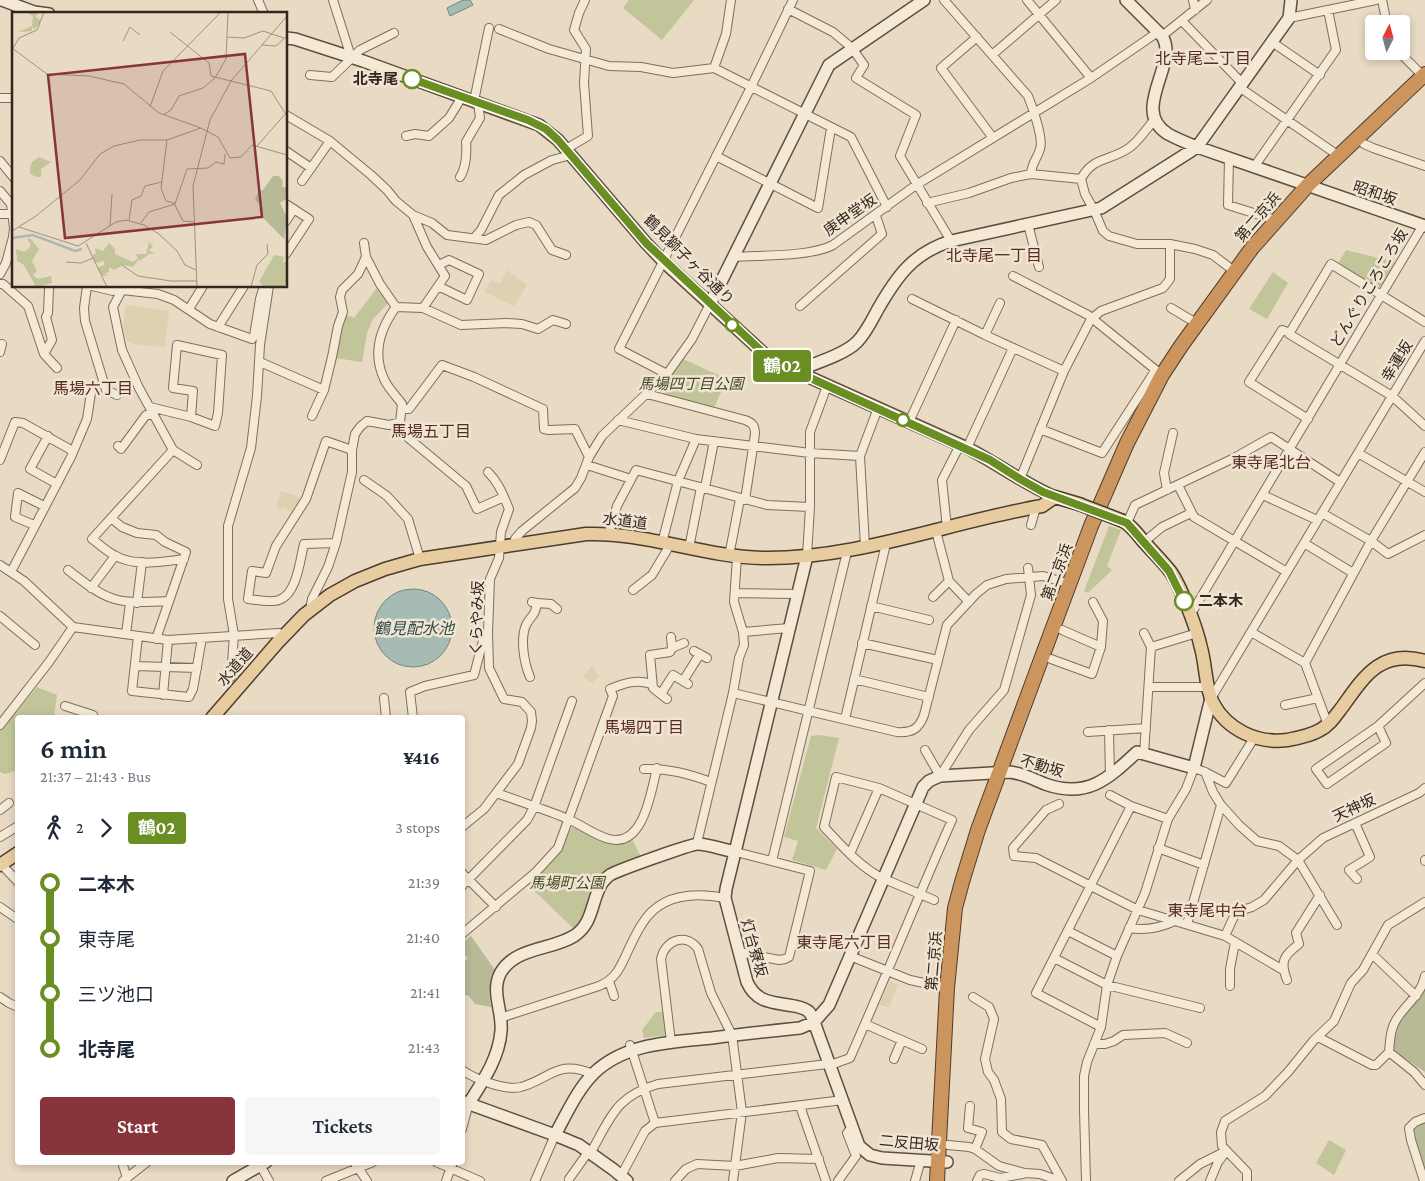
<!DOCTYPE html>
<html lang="en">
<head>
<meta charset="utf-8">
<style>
	body { margin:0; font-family:"Crimson Pro","Noto Sans JP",serif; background:#f6f6f7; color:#1f2937; height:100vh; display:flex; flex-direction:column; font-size:19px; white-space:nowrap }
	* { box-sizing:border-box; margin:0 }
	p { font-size:16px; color:#747a83 }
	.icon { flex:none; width:28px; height:28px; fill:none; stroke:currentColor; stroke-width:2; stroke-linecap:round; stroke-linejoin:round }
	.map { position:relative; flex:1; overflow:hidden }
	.panel { position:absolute; left:15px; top:715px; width:450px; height:450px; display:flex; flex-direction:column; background:#fff; border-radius:5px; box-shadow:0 2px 8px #0003 }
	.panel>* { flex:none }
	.badge { padding:0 10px; border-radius:4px; font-size:18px; line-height:32px }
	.needle { width:32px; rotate:6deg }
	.fabs { position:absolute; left:1365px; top:15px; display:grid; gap:10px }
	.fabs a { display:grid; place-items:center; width:45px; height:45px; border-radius:5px; background:#fff; box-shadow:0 2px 8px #0003; font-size:25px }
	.map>.badge { position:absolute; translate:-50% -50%; box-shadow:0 0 0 2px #fff }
	.legs { display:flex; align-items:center; gap:8px; height:55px; padding:0 25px; font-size:16px }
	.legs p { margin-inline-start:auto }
	.summary { display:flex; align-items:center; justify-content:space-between; height:85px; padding:0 25px }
	h1 { font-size:28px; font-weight:600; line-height:38px }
	.action { display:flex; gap:10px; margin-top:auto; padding:10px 25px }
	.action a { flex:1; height:58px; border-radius:5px; background:#87343a; color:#fff; font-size:20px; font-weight:600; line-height:58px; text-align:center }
	.action a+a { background:#f6f6f7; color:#1f2937 }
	ul { padding:0 25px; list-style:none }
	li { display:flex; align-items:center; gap:18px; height:55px; font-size:19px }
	li i { display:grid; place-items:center; width:8px; height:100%; margin:0 6px; background:currentColor }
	li i::after { content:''; width:12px; height:12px; margin:-6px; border:4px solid; border-radius:50%; background:#fff }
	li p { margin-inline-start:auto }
	li:first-child i { background:linear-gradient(#0000 50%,currentColor 0) }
	li:last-child i { background:linear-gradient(currentColor 50%,#0000 0) }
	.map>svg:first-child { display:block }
	.farmland { fill:#dcd2b2 }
	.green { fill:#c2c499 }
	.cemetery { fill:#b8ba97 }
	.water { fill:#a5bbb3; stroke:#6d887f }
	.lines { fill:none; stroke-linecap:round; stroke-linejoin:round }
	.street-casing { stroke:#806d5c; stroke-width:10 }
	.secondary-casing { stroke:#614e3f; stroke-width:14 }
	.primary-casing { stroke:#4e3c30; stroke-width:15 }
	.highway-casing { stroke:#4e3c30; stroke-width:16 }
	.street { stroke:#f4e9d5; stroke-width:8 }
	.secondary { stroke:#f4e9d5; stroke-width:11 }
	.primary { stroke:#e7cc9f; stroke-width:12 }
	.highway { stroke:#cd955e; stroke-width:14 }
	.primary-bridge-casing { stroke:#4e3c30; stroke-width:15; stroke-linecap:butt }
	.primary-bridge { stroke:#e7cc9f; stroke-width:12 }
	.line-1-casing { stroke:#fff; stroke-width:11 }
	.line-1 { stroke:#6b8e23; stroke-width:8 }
	.stop-1-dot { fill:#fff; stroke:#6b8e23; stroke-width:2.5 }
	.labels { text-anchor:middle; stroke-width:5; stroke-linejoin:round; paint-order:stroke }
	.stop-label { font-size:15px; font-weight:bold; fill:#32261e; stroke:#f0e5d2; text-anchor:end }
	.street-label { font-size:15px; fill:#32261e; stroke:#f0e5d2 }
	.park-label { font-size:15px; font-style:italic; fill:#454b28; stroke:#f0e5d2 }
	.neighbourhood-label { font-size:16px; fill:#592b23; stroke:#f0e5d2 }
	.water-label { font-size:16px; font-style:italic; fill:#304f4b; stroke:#f0e5d2 }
	.inset-river { fill:none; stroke:#a5bbb3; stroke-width:2.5 }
	.inset-road { fill:none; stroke:#9f9281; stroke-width:1 }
	.view { fill:#87343a; fill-opacity:0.15; stroke:#87343a; stroke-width:2.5 }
	.inset-edge { fill:none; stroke:#32261e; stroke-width:2.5 }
</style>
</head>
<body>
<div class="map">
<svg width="1425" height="1181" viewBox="0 0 1425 1181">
	<rect width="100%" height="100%" fill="#e8dac3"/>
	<path class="farmland" d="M507,270L527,285L514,306L485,292L491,280L500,284Z
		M126,305L169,311L165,347L134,344L127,341L123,326Z
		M281,491L302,498L291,512L285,507L281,510L276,507Z
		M592,665L599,676L593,684L583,677Z
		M890,981L898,985L889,1008L879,1004Z"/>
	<path class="green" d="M629,0H694L662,40L623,8Z
		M1346,250L1395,262L1381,286L1377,287L1338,264Z
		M1273,272L1288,283L1267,319L1249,309Z
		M380,284L391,300L373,319L367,333L362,362L335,358L344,314L354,318Z
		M683,359L727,379L713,410L655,394L673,374Z
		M1109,526L1121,530L1107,566L1112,570L1088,593L1084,591Z
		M37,687L57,695L54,717L18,718L17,770L5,774L0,772V728L8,722Z
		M819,735L839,738L816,828L837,849L826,870L792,860L798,841L784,837L811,736Z
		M575,826L600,839L631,837L642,859L607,873L583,919L574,929L527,884L561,848L571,828Z
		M656,1012H663L666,1035L644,1038L642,1030Z
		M1329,1140L1346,1150L1334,1175L1316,1163Z"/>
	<path class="cemetery" d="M471,936L495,970C490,982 488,994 491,1007L475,1004L469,996L463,994V963L468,958L463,953V943Z
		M1425,988V1072L1394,1051C1393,1040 1396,1026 1402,1016C1408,1005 1419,998 1425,988Z
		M1425,1121V1170L1413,1130Z"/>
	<path class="water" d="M463,0H470L473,5L450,16L447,8Z
		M374 628a39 39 0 1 1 78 0a39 39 0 1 1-78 0Z"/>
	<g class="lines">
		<g class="street-casing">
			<path id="street" d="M258,0L264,14
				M333,0L351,57
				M944,0L1028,96C1032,106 1044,139 1040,149C1037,160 1032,161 1031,174
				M1027,0L1091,78
				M1193,0L1195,10
				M1382,0L1387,24
				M788,9L833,32L852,48L864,65L856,78L916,115L900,156L951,241
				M1289,18L1376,0
				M1182,21L1242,83
				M499,29L549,49L609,66L641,67L673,73L714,68L851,137L887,207
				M1162,36L1207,0
				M977,37L941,68L993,138
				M1272,42L1320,75
				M1398,51L1423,76
				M992,55L1056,0
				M714,68L726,34L731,0
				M310,75L332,77L360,50L394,33
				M1239,87L1339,156
				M0,98H14
				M474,101L489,28
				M286,115L330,141L371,175L387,190L396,201L413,215L432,223L447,235L486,240L516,225L529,222L536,225L552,250L566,255
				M1155,119C1147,128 1139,141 1129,148C1111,161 1093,156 1081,179L1085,194L1094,210L1103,231L1109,236L1137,244H1170L1195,249L1213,255L1234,271
				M406,136L415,134L429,136L449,118L462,97
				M1364,144L1373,148L1425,166
				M566,149L588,136L584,83L586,49L574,30L579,13L585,0
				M286,151L311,168
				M716,156L818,208L831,128
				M1229,158L1228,205L1276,220
				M0,161L14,178
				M1254,167L1336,50L1328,10
				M460,177C466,168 467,152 466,142L480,118L478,103
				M302,181L330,141
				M0,191L11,204L14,228L13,237L6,263L0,274
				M927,203L969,193L1011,178L1031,174L1081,179
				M286,204L309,219L286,254
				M0,214H12
				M413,215L427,247L445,276L423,308
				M286,221L294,209
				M1028,224L1039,267
				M475,237L481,230L499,195L524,175L552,160L571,155
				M364,243L366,257L380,284L396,307
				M734,257C761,255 810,257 833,245L916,185L1091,78L1158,32
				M1013,276L1088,315L1162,375
				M0,284H3L28,306L44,354
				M87,286L84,308L85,321L106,390L117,395
				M92,286L113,291L116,286
				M124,286L113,307L122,350L139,388L173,450L92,539C99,544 106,551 114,555C134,567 162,562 184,559
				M438,286L467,300L479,274L449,260L439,265
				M49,288L48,313L46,317L52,340L44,354L57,368
				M122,290L158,294L174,300L210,324L252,339L254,336L260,299L264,286
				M912,299L985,335L1064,371
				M800,306L882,234L876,216
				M1171,308L1196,323
				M189,309L203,286
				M1425,322L1331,264L1289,334L1392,396L1425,426
				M218,327L244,286
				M1290,333L1282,330L1249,382L1308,419
				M985,335L1000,303
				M0,352L2,344
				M260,362L324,390
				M667,374L619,349L751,87L793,0
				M647,394L745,420C753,423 755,426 755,434L745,500
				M150,407L191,417L215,426L218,413L222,355L177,345L173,388L193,391L191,417
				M403,409H409L442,365L474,377L543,409L544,429L549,430L575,429L589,457
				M312,416L324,390L332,357L338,326L343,312L340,297L342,290L358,274L366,257
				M618,420L696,439L810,453L860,456
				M909,422L956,320
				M1040,429L1102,453L1155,371
				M48,436L30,469L57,484
				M118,446L121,449L146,415H154
				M967,448L1013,348
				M173,450L197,465
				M1358,453L1425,492
				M0,460L15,422L23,423L73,451
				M587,465L631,479
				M1020,479L1064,371L1091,319L1101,311L1163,288L1170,279V244
				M364,480L387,496L408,519L420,559
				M1178,485L1194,517L1287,572
				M705,488L714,441
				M1167,490L1164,473L1173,433
				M1263,495L1317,520
				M504,497L477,509L466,486L406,436L400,422L402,404C397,397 389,389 385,381C372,355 379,330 396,307L423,308L461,325L506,323L522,324L538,329L553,320L566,324
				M1322,513L1371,541L1388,554L1425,535
				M111,518L122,527L137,533L156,535L165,542L186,552L156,639
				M1127,523L1135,505L1234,458L1271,437L1340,482
				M34,525L15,517L18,493L44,506
				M1031,525L1036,507
				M947,528L942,480L960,445
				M936,531L949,581L969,602
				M609,533L617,506L636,470L767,505L810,507
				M1144,542L1162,527L1191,513
				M336,543L304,544C300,560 297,594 279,600C271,603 257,600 248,599L252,571L266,573L276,546L306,499L326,441L352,450
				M662,543L678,481L696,439
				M1304,543L1353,573
				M516,545L515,539L522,531L575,488L581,478L589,457L602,436L667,374L692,339L710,304
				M865,546L860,456L878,408
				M689,548L701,487
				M729,556L740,499
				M807,556L810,507V432L827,386
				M0,565L24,581L73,627L168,640L279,633L283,636
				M68,570C110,603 116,604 169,601
				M11,572L71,457L87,419L91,393
				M91,588L115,556
				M633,590L652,575L670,545
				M735,593L797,594
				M933,597L949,581
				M137,603L142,562
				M537,603L551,604L557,609
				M871,606L929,620
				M313,608L311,604L312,599L328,567L336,543L352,472V450L355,434L360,427L367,421L389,425L400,422
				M1189,611L1194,609L1423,225
				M0,616L35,645
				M1062,630L1101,647L1103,621L1093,602
				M743,632L789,628
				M1251,632L1305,663L1371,541L1425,452
				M1144,633L1151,647L1144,754
				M126,634L130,603
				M138,636L132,691L189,697L193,689L202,638
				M862,643L938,660
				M1151,647L1197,633
				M672,648L684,643
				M694,651L707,658
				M1051,659L1092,674L1101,647
				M1305,663L1328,725
				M135,666L197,668
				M231,677L234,635L228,599V526L251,448L257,396L260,345L269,286
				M530,677C524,663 520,639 526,625C531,615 535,617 537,603L532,602
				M854,679L929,697
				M683,681L700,654
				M1149,687H1209
				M733,693L897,732C912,733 919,729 924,715L947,625L976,594L987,585L1006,579L1043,576L1070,584
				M661,694L673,675L688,684
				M163,695L168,640
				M1212,697L1425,341
				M384,698L386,718
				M667,699L653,688L650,655L670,652L672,648L671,637
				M1285,705L1318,698
				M65,706L93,715
				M413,718L410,692L425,686L474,675L484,637L488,633
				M845,719L885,548L884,542
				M0,725L49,662L73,627
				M1378,726L1386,743L1327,784L1316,769L1378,726L1425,683
				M1109,730L1110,776
				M1088,732L1146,728
				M925,750L940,776L969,730L1004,690L1031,595L1028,568
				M644,769C668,768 689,774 711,782
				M1205,772L1213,792L1221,805L1239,825L1257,841L1279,846L1298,860L1337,925
				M497,793C520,802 545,809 568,819C582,825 594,835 609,839C644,848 651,791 657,768
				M1110,795L1131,806L1168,819
				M1059,804L1046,810L1013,848L1014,856L1036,858L1138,910L1225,936L1283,970
				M0,810L9,803
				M1355,823L1370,857L1349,870L1357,879
				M462,827L484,809L518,764L531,728L532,721L531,712L522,702L504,699L489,668L488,633L490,579L499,558L501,532L509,509C503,495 499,483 488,472
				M0,837L18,826
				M697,843L733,693L739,658L744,645L743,632L734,602L737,557
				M1158,848L1204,865
				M736,852L810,871L789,957L785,959L779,960L739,952
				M850,854L879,788
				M1425,860V861
				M772,861L846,556V551
				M1,864L18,882
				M462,873L496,907
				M462,886L527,820L534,807L572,701
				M0,907L16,918L18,916
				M1187,924L1221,805
				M1129,928C1146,931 1160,928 1175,921
				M1068,931L1117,956
				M462,934L536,872L558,848L613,696L610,689C625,683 636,679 651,684
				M1225,936L1236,912L1252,907L1264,900L1298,860L1323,838L1419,793L1425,788
				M1372,954L1416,996
				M850,956L910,980L947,988
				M1054,958L1107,985L1200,1008
				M1287,980C1280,962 1283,956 1299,944L1296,933L1320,895
				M609,981L614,996
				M1230,986V969L1235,942
				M0,997L9,1003L18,1007
				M973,997L989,1007L994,1019L985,1059L988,1072L994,1080L1001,1099L1002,1132L1011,1139L1042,1145L1062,1181
				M500,1018L599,986C615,979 619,970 626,955C631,944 636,933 642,924C660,894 694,892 725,898
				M865,1024L922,1049
				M1101,1027L1036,993L1131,806
				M1318,1037L1372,1065H1376L1389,1052C1390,1042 1390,1032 1394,1024C1402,1006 1421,997 1425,976
				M671,1042L661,959C665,940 686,932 698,949L711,993L732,1035L742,1112L733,1181
				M1094,1044H1105L1114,1041L1123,1035L1165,1033L1187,1043
				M630,1045L655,1123
				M1389,1052L1414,1072L1425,1085
				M894,1059L902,1040
				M462,1070C475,1079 505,1091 521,1087C552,1078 557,1059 593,1074
				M800,1106L826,1181
				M970,1106L968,1128L982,1132L975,1149
				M462,1129L469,1103
				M948,1145L969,1147L975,1149L999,1166L1025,1173L1040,1174L1060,1181
				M591,1152C611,1117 616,1096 658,1084L836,1063L850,1058C885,979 917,899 952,820L879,788L836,777L824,827C841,845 860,867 882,878L934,900
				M122,1162L127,1178
				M354,1162L367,1181
				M436,1162L480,1181
				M260,1165L269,1181
				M621,1176L645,1131L655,1123L843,1100
				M569,1179L589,1151
				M123,1181L147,1162
				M326,1181L373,1162
				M446,1181L453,1162
				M535,1181L555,1135
				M675,1181L686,1169L697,1164L735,1166L778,1158L819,1159
				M838,1181L856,1156L847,1133L852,1127
				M915,1181L921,1160
				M977,1181L980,1175L984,1174L1000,1178L1023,1174
				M1086,1181L1084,1110V1076L1087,1062L1101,1027L1107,985L1117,956L1145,893L1168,819L1186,789L1194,768L1205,772L1226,783L1254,738
				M1179,1181L1200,1164L1226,1151
				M1210,1181L1218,1162L1225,1153
				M1247,1181V1172L1222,1146L1221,1132L1225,1121L1265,1096L1288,1072L1314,1040L1334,1021L1351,983L1363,970L1388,925L1425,902
				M1424,1181L1411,1140L1409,1128L1415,1122L1425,1118"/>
		</g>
		<g class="secondary-casing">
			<path id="secondary" d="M2,0L34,12L49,14
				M1126,0L1162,36C1180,63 1129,110 1168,134C1177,139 1187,143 1197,147L1425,226
				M286,38L295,39L363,61L539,125L558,140L646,243L664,262L771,360L967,448C997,463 1024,484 1055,497
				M710,304L829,65L924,0
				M796,371C813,364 844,355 857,342C866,333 872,320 878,309C897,276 913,253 951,241L1101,208L1191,151L1197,147L1289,18L1291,0
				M807,556L726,889L725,898L747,982C757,1004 774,1002 794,1006C799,1007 805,1008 809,1012C811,1014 813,1019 814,1022L859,1146L870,1155L882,1158L947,1162
				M464,1102L555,1135L579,1145L614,1170L627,1181
				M469,1103C483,1081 499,1058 501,1031C503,1011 490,991 501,972C516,947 552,950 574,936C594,923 591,900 602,883C604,880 607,877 610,875C616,871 693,843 699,844C711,845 724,850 736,852
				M555,1135C567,1113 577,1090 594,1073C625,1043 672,1042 712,1038C741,1034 771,1031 800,1028L814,1022L829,1005L923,787L929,781L940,776L1009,772C1022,773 1033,779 1045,784C1087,799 1108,779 1137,752L1194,768L1211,698
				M233,1181L266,1162"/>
		</g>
		<g class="primary-casing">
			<path id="primary" d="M1123,521C1132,526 1138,535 1144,542C1153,552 1162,561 1170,571C1181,586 1197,629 1201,648C1206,665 1205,687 1213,703C1227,730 1258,744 1287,740C1298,738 1310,736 1320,730C1330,725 1336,715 1343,706C1365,675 1382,649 1425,661
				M212,718L278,642L304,615L330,595L355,581L385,569L420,559L586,534C646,532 703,557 763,558C858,559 949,522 1042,506L1055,497L1079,504
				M0,865L18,853"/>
		</g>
		<g class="highway-casing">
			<path id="highway" d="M937,1181L947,988L955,908L962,882L978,830L1042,657L1091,526L1127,443L1162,375L1181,346L1252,248L1308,185L1425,74"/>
		</g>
		<use href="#street" class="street"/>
		<use href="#secondary" class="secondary"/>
		<use href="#primary" class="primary"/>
		<use href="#highway" class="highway"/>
		<g class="primary-bridge-casing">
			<path id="primary-bridge" d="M1079,504L1123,521"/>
		</g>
		<use href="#primary-bridge" class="primary-bridge"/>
	</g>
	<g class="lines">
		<g class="line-1-casing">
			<path id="line-1" d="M412,79L528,120L546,129L558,140L646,243L771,360L990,460L1020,479L1043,492L1127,523L1169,571L1184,601"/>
		</g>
		<use href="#line-1" class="line-1"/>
	</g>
	<g class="stop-1-dot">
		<circle cx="412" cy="79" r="9"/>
		<circle cx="732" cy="325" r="6"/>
		<circle cx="903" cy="420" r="6"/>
		<circle cx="1184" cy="601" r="9"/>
	</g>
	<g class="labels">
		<g class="stop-label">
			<text x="398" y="84">北寺尾</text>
			<text x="1198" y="606" text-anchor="start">二本木</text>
		</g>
		<g class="street-label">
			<text transform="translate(1375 193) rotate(19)" y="5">昭和坂</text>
			<text transform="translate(850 215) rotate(-35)" y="5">庚申堂坂</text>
			<text transform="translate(1258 217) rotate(-49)" y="5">第二京浜</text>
			<text transform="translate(689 260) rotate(45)" y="5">鶴見獅子ヶ谷通り</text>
			<text transform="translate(1369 288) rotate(-59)" y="5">どんぐりころころ坂</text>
			<text transform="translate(1397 361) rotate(-59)" y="5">幸運坂</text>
			<text transform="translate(625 521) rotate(7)" y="5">水道道</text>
			<text transform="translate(1057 572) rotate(-69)" y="5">第二京浜</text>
			<text transform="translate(477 618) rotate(-88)" y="5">くらやみ坂</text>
			<text transform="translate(235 667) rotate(-49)" y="5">水道道</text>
			<text transform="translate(1042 766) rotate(16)" y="5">不動坂</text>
			<text transform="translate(1354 808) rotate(-25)" y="5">天神坂</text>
			<text transform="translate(754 948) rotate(74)" y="5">灯台寮坂</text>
			<text transform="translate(934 961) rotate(-85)" y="5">第二京浜</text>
			<text transform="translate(909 1143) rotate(5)" y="5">二反田坂</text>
		</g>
		<g class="park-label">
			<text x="691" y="389">馬場四丁目公園</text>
			<text x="567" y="888">馬場町公園</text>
		</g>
		<g class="neighbourhood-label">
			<text x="1203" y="64">北寺尾二丁目</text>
			<text x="994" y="261">北寺尾一丁目</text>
			<text x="93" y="394">馬場六丁目</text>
			<text x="431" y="437">馬場五丁目</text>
			<text x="1271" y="468">東寺尾北台</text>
			<text x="644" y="733">馬場四丁目</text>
			<text x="1207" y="916">東寺尾中台</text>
			<text x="844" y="948">東寺尾六丁目</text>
		</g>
		<g class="water-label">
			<text x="414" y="634">鶴見配水池</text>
		</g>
	</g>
	<g transform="translate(12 12)">
		<rect width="275" height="275" fill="#e8dac3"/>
		<path d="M29,0L23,4L29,9L23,17L20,15V19L6,20L20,14L21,5L16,1ZM27,145L39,150L29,157V165H25L18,162V156L20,150ZM18,226L27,237L20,249L25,259L21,263L26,267L39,264L40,271L24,275L12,253L5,249L4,237L12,240L16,237L19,233L15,227ZM134,227L141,234L137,239L144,241L137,242L128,249L127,247L121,255L111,253L102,258L97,255V260L92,262L97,263L90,264L85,256L92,253V249L83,251L80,244L84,241L83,236L91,239L97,231L103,237V242L121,250L126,246L124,242H134L137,231ZM262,243L272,245L271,250H275V270L271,275H253L247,270Z" fill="#c2c499"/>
		<path d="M261,164H267L271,169L270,175H275L274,187L268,191L275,205L272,227L251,206L247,198L251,195L243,188L247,178L250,179Z" fill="#b8ba97"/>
		<path class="inset-river" d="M0,226L21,223L63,239L70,237"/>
		<path class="inset-road" d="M158,20L197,51L199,64L259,79L275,104M215,25L232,26L251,19L272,26M111,29L118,15L128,23M250,33L264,34L275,24M0,36L35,62L77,64L112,72L147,101L189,116M0,38L7,26L25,18L32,0M138,95L151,59L209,0M151,103L159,98L167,84L191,76L203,66L214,47L216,0M155,128L149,176L154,189L162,191L171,209L183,210M245,134L275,100M117,208L120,188L129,184L133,174L150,170M129,211L137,200L163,192L175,157L196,156L204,150L212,152L213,142M98,214L100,182M7,215L66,234L104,210L114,208L132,213L147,222L165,239L173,253L184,258M0,219L24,204L68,168L88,142L102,134L128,128H155L189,116L206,125L218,146L229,145L240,133L275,143M74,231L95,275M54,250L69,251L81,246M110,253L126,264L159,269H185M185,275L181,174L198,108L219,69L275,4M239,275L245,253L256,242L255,232"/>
		<path class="view" d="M233,42L250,205L53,226L36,63Z"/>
		<rect width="275" height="275" class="inset-edge"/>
	</g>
</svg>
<div class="fabs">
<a><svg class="needle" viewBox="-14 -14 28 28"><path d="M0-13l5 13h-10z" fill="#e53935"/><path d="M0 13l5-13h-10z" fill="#747a83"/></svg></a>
</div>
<b class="badge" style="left:782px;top:366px;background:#6b8e23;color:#fff">鶴02</b>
<section class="panel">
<div class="summary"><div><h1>6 min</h1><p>21:37 – 21:43 · Bus</p></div><b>¥416</b></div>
<div class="legs"><svg class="icon" aria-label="walk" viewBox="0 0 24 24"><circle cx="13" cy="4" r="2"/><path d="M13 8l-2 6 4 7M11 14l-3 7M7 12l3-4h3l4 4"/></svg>2<svg class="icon" aria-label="forward" viewBox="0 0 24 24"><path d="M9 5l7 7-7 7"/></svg><b class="badge" style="background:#6b8e23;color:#fff">鶴02</b><p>3 stops</p></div>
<ul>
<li><i style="color:#6b8e23"></i><b>二本木</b><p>21:39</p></li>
<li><i style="color:#6b8e23"></i><span>東寺尾</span><p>21:40</p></li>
<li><i style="color:#6b8e23"></i><span>三ツ池口</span><p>21:41</p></li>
<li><i style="color:#6b8e23"></i><b>北寺尾</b><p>21:43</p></li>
</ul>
<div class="action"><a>Start</a><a>Tickets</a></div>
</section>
</div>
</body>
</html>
